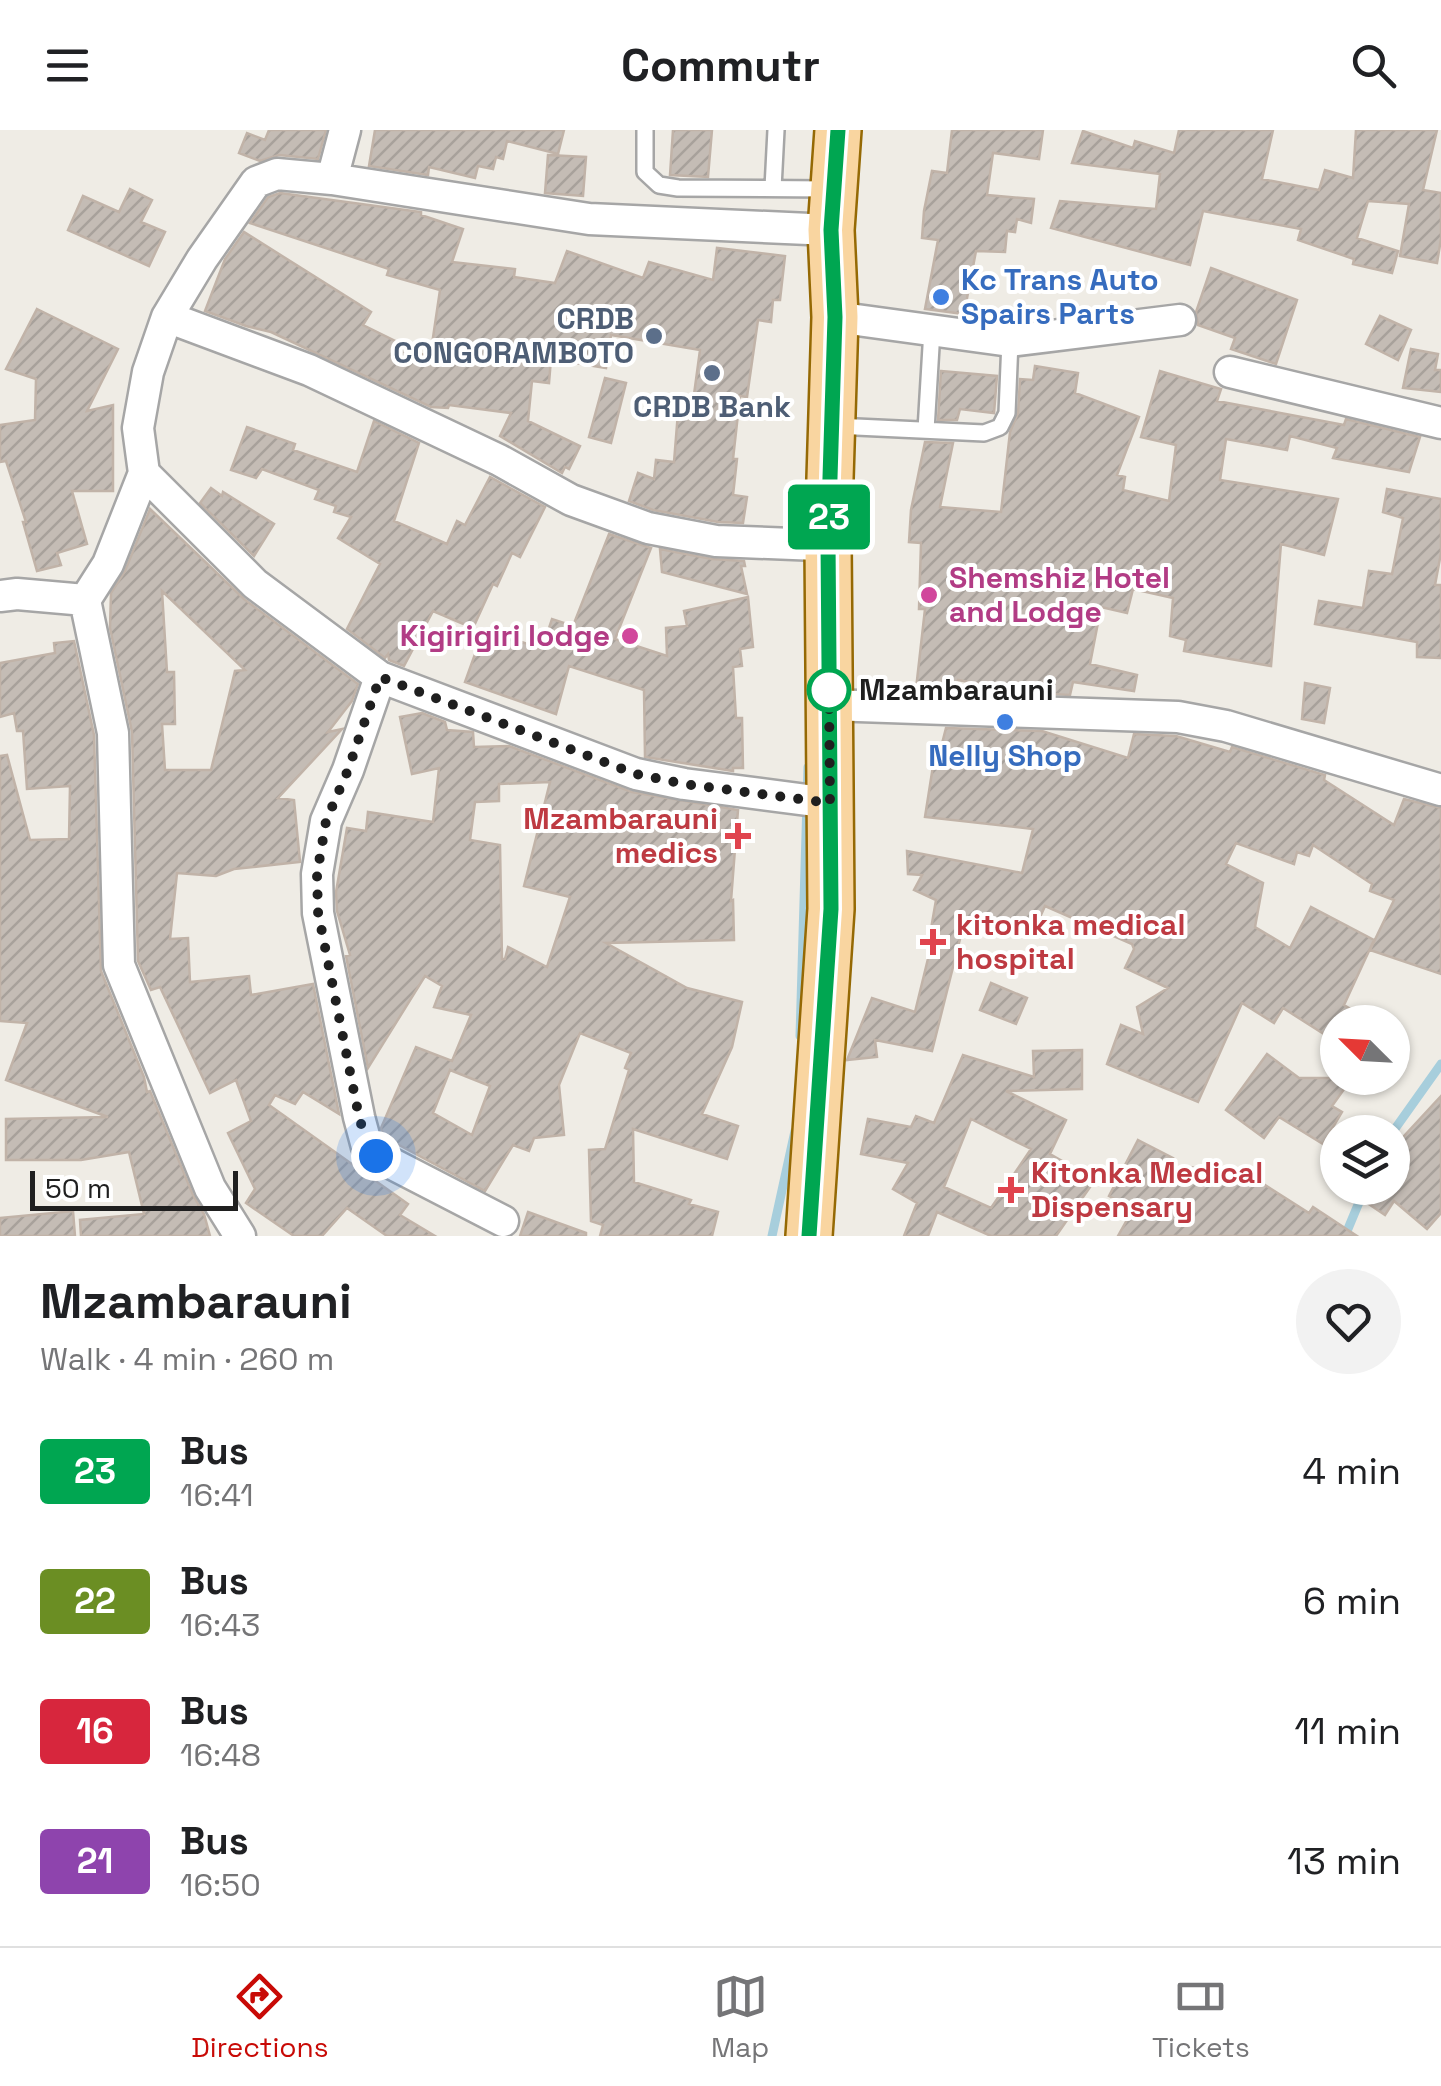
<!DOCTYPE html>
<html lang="en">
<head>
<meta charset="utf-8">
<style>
	body { margin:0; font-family:"Space Grotesk",sans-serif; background:#f2f2f2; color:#202124; height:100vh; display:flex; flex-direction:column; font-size:38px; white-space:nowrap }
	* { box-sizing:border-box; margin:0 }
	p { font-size:32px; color:#757577 }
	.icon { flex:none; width:55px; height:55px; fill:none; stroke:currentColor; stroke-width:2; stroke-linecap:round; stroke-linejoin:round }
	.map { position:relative; height:1106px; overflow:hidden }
	.panel { display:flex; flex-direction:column; background:#fff; flex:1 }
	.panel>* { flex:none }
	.badge { padding:0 20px; border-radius:8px; font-size:35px; line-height:65px }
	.needle { width:65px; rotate:294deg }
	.controls { position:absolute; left:1320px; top:875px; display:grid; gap:20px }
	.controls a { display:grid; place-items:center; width:90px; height:90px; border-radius:50%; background:#fff; box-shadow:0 2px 8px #0004; font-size:50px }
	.scale { position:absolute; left:30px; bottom:25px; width:208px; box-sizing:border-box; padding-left:10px; border:5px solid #1f1f1f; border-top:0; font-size:28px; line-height:35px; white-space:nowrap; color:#1f1f1f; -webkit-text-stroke:8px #fff; paint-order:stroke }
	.you { position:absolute; width:50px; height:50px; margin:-25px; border:8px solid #fff; border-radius:50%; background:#1a73e8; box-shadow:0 0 0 15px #1a73e833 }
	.map>.badge { position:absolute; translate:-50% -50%; box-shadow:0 0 0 5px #fff }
	.round { display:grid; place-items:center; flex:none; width:105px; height:105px; border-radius:52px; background:#f2f2f2 }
	.overview { display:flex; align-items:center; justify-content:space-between; height:170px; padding:0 40px }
	h1 { font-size:48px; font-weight:600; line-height:75px }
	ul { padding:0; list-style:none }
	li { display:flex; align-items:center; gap:30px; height:130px; padding:0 40px }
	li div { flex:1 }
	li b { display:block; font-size:38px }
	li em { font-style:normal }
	li .badge { min-width:110px; font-weight:700; text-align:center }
	header { display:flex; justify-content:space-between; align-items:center; height:130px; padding:0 40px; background:#fff; font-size:45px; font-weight:600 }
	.menu { display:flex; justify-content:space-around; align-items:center; height:140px; border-top:2px solid #e0e0e0; background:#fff; font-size:28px; color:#757577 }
	.menu a { display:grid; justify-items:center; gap:5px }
	.menu .current { color:#c80a06 }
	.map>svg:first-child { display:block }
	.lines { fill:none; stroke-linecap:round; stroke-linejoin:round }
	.stream { stroke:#a7cedc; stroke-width:9 }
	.building { fill:url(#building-hatch); stroke:#c1b3a8; stroke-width:2.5; fill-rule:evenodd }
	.lane-casing { stroke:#a6a6a6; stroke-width:20 }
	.street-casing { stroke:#a6a6a6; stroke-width:35 }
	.primary-casing { stroke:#956904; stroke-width:50 }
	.lane { stroke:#fff; stroke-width:15 }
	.street { stroke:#fff; stroke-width:30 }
	.primary { stroke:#f9d5a0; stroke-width:45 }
	.line-casing { stroke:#fff; stroke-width:22 }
	.line { stroke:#00a651; stroke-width:15 }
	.walk { stroke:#1f1f1f; stroke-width:10; stroke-dasharray:0 18 }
	.shop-dot { fill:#3f7fe0; stroke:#fff; stroke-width:4 }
	.service-dot { fill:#5c6f8a; stroke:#fff; stroke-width:4 }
	.hotel-dot { fill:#d1479c; stroke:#fff; stroke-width:4 }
	.stop-dot { fill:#fff; stroke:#00a651; stroke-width:5 }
	.health-dot { fill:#e0444e; stroke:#fff; stroke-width:4 }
	.labels { text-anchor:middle; stroke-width:8; stroke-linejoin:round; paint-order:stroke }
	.shop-label { font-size:30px; font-weight:bold; fill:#366cbe; stroke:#fff; text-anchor:start }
	.service-label { font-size:30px; font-weight:bold; fill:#4e5e75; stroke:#fff; text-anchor:end }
	.hotel-label { font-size:30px; font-weight:bold; fill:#b23c85; stroke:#fff; text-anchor:start }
	.stop-label { font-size:30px; font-weight:bold; fill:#1f1f1f; stroke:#fff; text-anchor:start }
	.health-label { font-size:30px; font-weight:bold; fill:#be3a42; stroke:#fff; text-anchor:start }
</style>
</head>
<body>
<header><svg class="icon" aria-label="menu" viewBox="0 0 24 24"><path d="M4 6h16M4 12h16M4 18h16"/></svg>Commutr<svg class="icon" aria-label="search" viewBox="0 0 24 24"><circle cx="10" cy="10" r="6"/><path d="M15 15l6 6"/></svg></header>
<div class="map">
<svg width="1441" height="1106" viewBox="0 0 1441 1106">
	<defs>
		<pattern id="building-hatch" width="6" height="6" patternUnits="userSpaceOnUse" patternTransform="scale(2.5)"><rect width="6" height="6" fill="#c4bcb5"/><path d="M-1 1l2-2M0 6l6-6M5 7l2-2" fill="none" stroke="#a8a19b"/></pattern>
	</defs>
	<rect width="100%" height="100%" fill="#efece5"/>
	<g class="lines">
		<path class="stream" d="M800,906L808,637
			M1392,1003L1441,934
			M772,1106L795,1001
			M1345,1106L1365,1058"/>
	</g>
	<path class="building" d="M269,0H326L318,29L279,25L260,31L239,23L247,3L265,10Z
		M375,0H564L558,24L507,11L503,29L496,27L493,39L478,36L475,48L429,37L428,45L369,36Z
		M673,0H712L708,47L670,45Z
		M952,0H1043L1039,29L993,23L987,65L1034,69L1031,93L1017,89L1015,102L1007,101L1005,122L976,121L964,184L925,179L938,110L922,108L924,81L932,41L947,43Z
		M1179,0H1273L1262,49L1319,60L1325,40L1353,48L1356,0H1437L1423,60L1441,63V109L1437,133L1400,126L1409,74L1368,71L1357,108L1398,121L1392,143L1353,134L1354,129L1298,110L1301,99L1203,81L1190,135L1051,98L1060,71L1156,79L1160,44L1072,33L1083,1L1133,18L1135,11L1174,23Z
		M548,25L586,27L583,66L545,63Z
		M130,59L152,70L141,92L165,102L149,136L68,100L83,66L119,82Z
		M280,63L421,82V85L463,99L452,132L515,139L514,147L555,153L567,121L643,148L649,132L713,150L717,118L785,126L780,170H773L771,192L758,190L747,267L740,266L733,329H737L733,365L747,367L743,393L718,392L653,380L629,371L638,343L654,349L656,330L674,332L679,270L693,272L700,220L611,205L606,238L551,229L549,253L532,251L528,291L580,316L569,339L565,337L562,343L500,306L511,283L449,275L448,278L431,277L271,202L246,196L205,181L225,129L244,102L371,182L363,195L430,228L440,160L387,145L389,139L250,93L268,67Z
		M1211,138L1297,170L1276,234L1231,219L1235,208L1198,195L1196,182Z
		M37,179L118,219L87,281L113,275V361H72L87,414L57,423L61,435L37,441L23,392H26L6,331L0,332V295L35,290L36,249L6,239Z
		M1380,186L1411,200L1398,230L1366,214Z
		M1411,219L1438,224L1435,240H1441V262L1403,258Z
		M1035,236L1078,243L1075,263L1139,287L1117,345L1125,347L1123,360L1169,371L1176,315L1141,307L1160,241L1221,259L1217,271L1344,295L1346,289L1420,307L1409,342L1333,328L1337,318L1290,306L1287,320L1226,309L1220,350L1338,369L1324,425L1281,414L1271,536L1184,521L1186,510L1170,506L1173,468L1133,459L1127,483L1101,477L1090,534L1137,545L1134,561L1073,552L1070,565L1029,563L958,550L955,561L916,559L925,479H919L921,413L909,412L911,380L925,312L953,313L940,377L1001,382L1010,302L1018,283L1020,249L1033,250Z
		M941,241L997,246L994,283L960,279L957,290H938Z
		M605,248L626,253L611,313L589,307Z
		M374,291L419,313L394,391L447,414L457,391L465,395L490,347L545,377L520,427L512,423L497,456L493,454L473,498L433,481L404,536L389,530L388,524L385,528L347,499L380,434L338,408L351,387L334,382L336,376L315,369L319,360L262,339L256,348L231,340L247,297L295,314L293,320L357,342Z
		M211,358L222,366L223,362L274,394L254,426L200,373Z
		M1387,359L1441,369V423L1435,455H1441V528L1417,527V512L1315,494L1319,471L1363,478L1369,441L1392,444L1403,388L1383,382Z
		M150,379L244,469L358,554L352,571L328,602L342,599L278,668L294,670L300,732L234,739L216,746L177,743L170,809L188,808L190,852L249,846L251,865L313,854L339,984L303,962L295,974L275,965L269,975L408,1074L400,1085L435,1106H387L347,1078L322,1106H294L246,1073L255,1059L228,1003L251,991L236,950L210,963L160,857L151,860L138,831L132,602L110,498L111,463L125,441ZM162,461L245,540L235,541L211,640H165L162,594H175L174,542H167Z
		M609,404L651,418L615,509L667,526L666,498L687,496L684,481L748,467L753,517L740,519L742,536L733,537L736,588H742L743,638H733V641L645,627L644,560L569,536L556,584L465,552L484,499L542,519L552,489L573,496Z
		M660,419L712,429L744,431L745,436H741L747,464L662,442Z
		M74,511L94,605L101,841L144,947L147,962L150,961L193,1065L204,1084L210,1106H81L80,1090L144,1084L129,1022L81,1030H6V989L108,987L6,950L27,893L0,891V626L7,625L30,710L69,709L70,656L27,659L23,601H17L14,583L0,587V533L55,523L54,513Z
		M1305,553L1330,558L1324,593L1302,589Z
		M422,583L445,592L447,600L473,602L474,617L509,616L632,662L738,680L731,771L733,770L734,810L606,813L687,858L742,872L732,917L702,984L738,996L727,1029L633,999L634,1052L691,1070L689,1074L718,1082L712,1106H600L603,1095L591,1091L589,1020L605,1019L629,940L625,938L631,923L580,903L559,955L564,1005L534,1008L529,1021L513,1015L485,1061L384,1007L381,998L416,917L452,931L471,885L434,877L442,856L425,846L368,938L346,826L350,825L337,781L336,762L347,698L366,701L368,682L433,692L439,638L412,644L400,587ZM550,652L524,756L570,767L547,837L508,817L505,829H502L500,715L470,710L475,672L499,671V654ZM450,940L490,956L472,1005L433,983Z
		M946,598L1042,601L1128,628L1134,604L1176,606L1230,622L1232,617L1325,645L1324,650L1394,695L1404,669L1441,678V844L1370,820L1394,770L1370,761L1372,754L1313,715L1309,726L1297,722L1294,734L1236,713L1226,734L1263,753L1255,797L1290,818L1311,777L1374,810L1344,875L1372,892H1338V913L1283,878L1274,893L1242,873L1198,972L1107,934L1121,895L1143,904L1137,877L1168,858L1125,838L1134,819L1132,814L1045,776L1036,796L1017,792L1016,800L965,789L932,921L875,910L877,927L847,930L872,868L915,882L935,800L931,799L936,770L914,760L922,745L908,744L907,721L1022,743L1033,699L925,687L933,636L936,637Z
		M991,853L1027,868L1016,894L980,880Z
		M1082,920V959L1006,961L1066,990L1050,1024L1095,1050L1056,1106H991L937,1082L928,1106H904L917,1073L893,1059L908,1033L861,1024L868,989L911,997L916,986L934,993L963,925L1034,947L1033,921ZM971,989L1031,1019L991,1078L944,1057Z
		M1267,924L1299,948H1352L1332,976L1342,982L1323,1014L1279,987L1264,1008L1226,980Z
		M1441,966V1083L1427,1099L1394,1071L1385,1085L1345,1058H1392V1019Z
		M1138,1010L1173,1028L1167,1041L1177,1047L1185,1036L1254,1048L1309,1083L1313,1077L1357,1106H1118L1133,1079L1109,1066Z
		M73,1081L75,1106H0V1088Z
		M528,1082L586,1103V1106H520Z"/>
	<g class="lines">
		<g class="lane-casing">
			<path id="lane" d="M645,0V42L659,55L678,58L830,59
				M773,58L776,0
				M835,296L984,303L1000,297L1007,283L1010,211
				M926,300L932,200"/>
		</g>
		<g class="street-casing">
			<path id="street" d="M332,49L345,0
				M167,187L309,240L499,330L571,370L648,398L716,411L818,415L828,413
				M835,187L1010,211L1180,190
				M1230,242L1441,293
				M144,343L255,454L380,547L636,644L684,654L830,673
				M0,466L17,464L85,470L108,434L144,343L138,298L148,242L167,187L202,129L256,52L277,44L332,49L589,89L831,100
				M85,470L113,603L119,835L210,1058L240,1106
				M380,547L348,640L326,691L317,744L318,783L359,987L367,1017L377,1026L503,1091
				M829,575L1178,587L1226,596L1441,660"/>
		</g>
		<g class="primary-casing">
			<path id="primary" d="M809,1106L831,779L828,413L835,187L831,100L838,0"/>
		</g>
		<use href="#lane" class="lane"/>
		<use href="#street" class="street"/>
		<use href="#primary" class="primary"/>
	</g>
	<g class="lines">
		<g class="line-casing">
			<path id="line" d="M809,1106L831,779L828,412L835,187L831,100L838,0"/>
		</g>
		<use href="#line" class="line"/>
		<path class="walk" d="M376,1026L368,1017L359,987L318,782L317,744L326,691L348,640L380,547L636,644L684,654L830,673L829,560"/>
	</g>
	<g class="shop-dot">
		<circle cx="941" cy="167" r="10"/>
		<circle cx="1005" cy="592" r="10"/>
	</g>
	<g class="service-dot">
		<circle cx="654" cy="206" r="10"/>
		<circle cx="712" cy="243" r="10"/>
	</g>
	<g class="hotel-dot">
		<circle cx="929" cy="465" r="10"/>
		<circle cx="630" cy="506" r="10"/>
	</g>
	<circle class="stop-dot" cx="829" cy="560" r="20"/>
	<g class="health-dot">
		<path d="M733 691h10v10h10v10h-10v10h-10v-10h-10v-10h10z"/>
		<path d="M928 797h10v10h10v10h-10v10h-10v-10h-10v-10h10z"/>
		<path d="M1006 1045h10v10h10v10h-10v10h-10v-10h-10v-10h10z"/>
	</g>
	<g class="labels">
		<g class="shop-label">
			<text x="961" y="160">Kc Trans Auto<tspan x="961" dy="34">Spairs Parts</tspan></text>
			<text x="1005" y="636" text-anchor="middle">Nelly Shop</text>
		</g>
		<g class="service-label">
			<text x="634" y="199">CRDB<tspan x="634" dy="34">CONGORAMBOTO</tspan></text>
			<text x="712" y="287" text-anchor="middle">CRDB Bank</text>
		</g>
		<g class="hotel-label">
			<text x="949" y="458">Shemshiz Hotel<tspan x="949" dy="34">and Lodge</tspan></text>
			<text x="610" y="516" text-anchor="end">Kigirigiri lodge</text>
		</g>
		<g class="stop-label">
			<text x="859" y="570">Mzambarauni</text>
		</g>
		<g class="health-label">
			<text x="718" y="699" text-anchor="end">Mzambarauni<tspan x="718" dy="34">medics</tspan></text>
			<text x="956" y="805">kitonka medical<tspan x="956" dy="34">hospital</tspan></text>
			<text x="1031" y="1053">Kitonka Medical<tspan x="1031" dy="34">Dispensary</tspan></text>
		</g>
	</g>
</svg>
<div class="controls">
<a><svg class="needle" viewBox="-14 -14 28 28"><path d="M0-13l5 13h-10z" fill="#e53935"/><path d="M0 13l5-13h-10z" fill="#757577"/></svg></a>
<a><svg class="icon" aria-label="layers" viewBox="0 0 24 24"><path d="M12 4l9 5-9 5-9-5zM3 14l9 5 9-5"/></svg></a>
</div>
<div class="scale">50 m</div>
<div class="you" style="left:376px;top:1026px"></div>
<b class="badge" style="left:829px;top:387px;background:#00a651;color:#fff">23</b>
</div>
<section class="panel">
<div class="overview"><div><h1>Mzambarauni</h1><p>Walk · 4 min · 260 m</p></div><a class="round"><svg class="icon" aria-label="heart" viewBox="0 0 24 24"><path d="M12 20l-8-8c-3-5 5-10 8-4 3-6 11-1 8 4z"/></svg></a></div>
<ul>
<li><span class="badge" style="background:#00a651;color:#fff">23</span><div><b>Bus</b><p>16:41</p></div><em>4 min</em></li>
<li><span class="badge" style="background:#6b8e23;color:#fff">22</span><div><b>Bus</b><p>16:43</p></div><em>6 min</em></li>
<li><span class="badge" style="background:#d7263d;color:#fff">16</span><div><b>Bus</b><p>16:48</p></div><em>11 min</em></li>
<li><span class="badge" style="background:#8e44ad;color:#fff">21</span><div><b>Bus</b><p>16:50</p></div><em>13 min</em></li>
</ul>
</section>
<nav class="menu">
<a class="current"><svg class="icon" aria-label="directions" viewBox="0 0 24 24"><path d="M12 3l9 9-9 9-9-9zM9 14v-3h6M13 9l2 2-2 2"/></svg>Directions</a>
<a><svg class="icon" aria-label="map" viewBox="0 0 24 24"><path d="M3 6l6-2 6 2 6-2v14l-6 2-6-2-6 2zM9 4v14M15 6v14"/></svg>Map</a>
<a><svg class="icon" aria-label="tickets" viewBox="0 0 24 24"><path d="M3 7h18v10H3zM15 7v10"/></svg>Tickets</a>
</nav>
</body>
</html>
